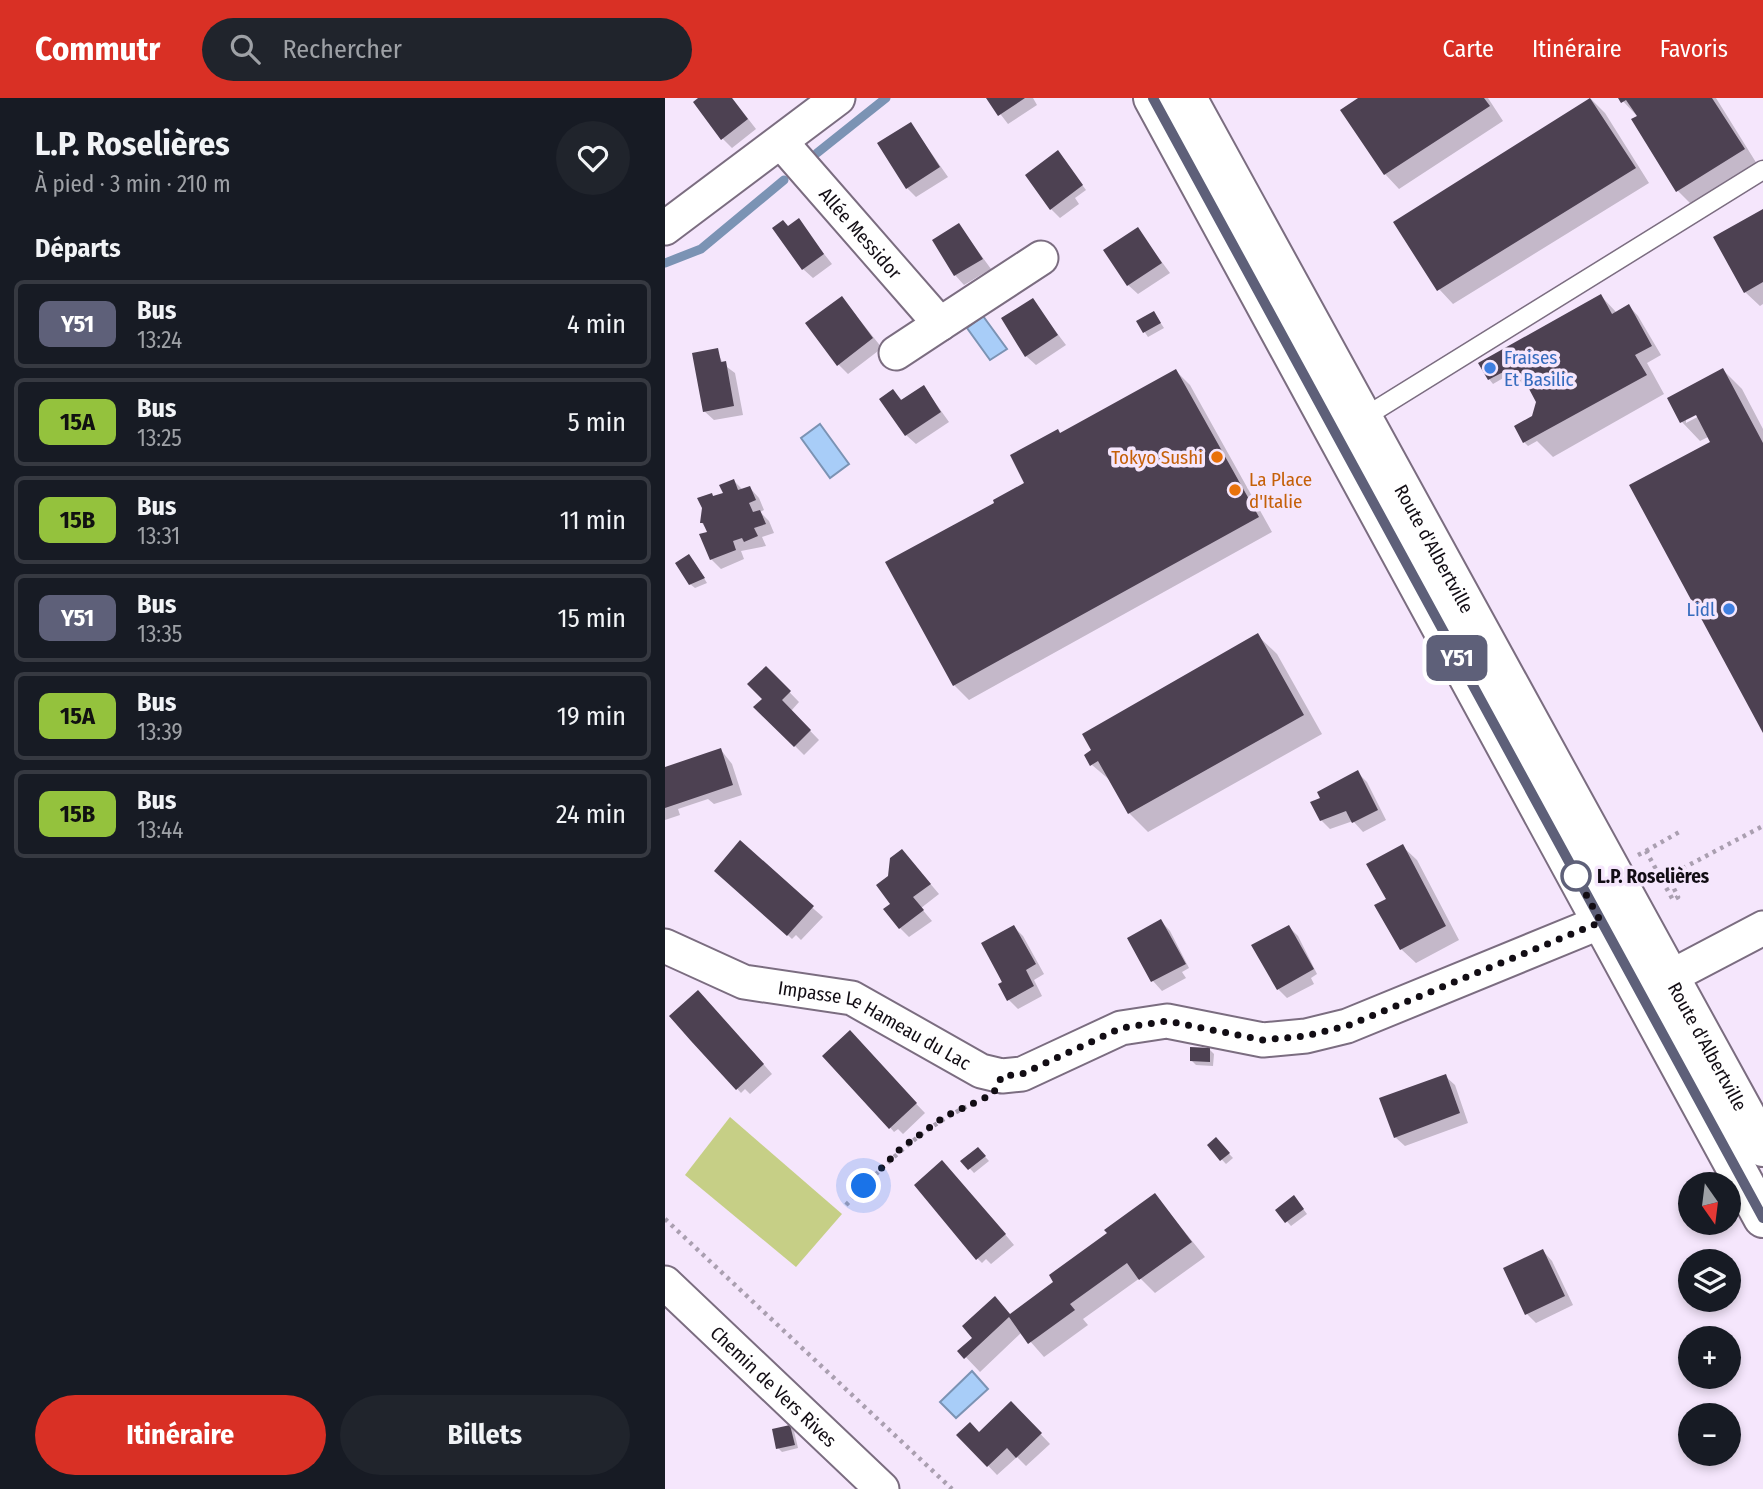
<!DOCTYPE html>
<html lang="fr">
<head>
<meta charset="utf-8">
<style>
	body { margin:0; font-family:"Fira Sans Condensed",sans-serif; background:#20242c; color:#f1f3f6; height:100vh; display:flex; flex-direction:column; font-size:26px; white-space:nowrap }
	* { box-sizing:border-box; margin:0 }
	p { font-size:23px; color:#9ea1a6 }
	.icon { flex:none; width:38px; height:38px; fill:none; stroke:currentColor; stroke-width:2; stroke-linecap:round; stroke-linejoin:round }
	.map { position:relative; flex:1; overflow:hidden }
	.drawer { display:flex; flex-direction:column; background:#171b24; width:665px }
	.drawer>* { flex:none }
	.badge { padding:0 14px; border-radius:10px; font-size:24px; line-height:46px }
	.needle { width:46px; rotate:166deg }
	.fabs { position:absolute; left:1013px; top:1074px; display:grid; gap:14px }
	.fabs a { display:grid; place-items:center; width:63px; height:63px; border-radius:50%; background:#171b24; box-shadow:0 4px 10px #0003; font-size:35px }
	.you { position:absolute; width:35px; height:35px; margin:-18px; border:5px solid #fff; border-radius:50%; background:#1a73e8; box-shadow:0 0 0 10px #1a73e833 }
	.map>.badge { position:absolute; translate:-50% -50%; box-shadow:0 0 0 4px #fff }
	h2 { padding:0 35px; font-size:26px; line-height:63px }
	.round { display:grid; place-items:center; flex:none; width:74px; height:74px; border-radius:37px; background:#20242c }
	.head { display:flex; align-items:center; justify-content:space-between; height:119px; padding:0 35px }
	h1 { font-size:33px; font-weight:700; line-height:52px }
	.primary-button { display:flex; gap:14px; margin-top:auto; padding:14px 35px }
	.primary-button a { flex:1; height:80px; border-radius:42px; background:#d93025; color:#fff; font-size:28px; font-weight:700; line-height:80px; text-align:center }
	.primary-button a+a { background:#20242c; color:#f1f3f6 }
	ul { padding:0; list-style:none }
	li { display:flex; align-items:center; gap:21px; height:88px; margin:0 14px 10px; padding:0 21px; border:4px solid #363941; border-radius:10px }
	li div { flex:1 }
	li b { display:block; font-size:26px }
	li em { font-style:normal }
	li .badge { min-width:77px; font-weight:700; text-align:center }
	header { display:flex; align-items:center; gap:42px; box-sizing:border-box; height:98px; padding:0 35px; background:#d93025; color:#fff }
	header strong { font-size:33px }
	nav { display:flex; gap:38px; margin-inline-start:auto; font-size:24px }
	.search { width:490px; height:63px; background:#20242c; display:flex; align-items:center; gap:18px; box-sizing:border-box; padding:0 24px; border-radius:38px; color:#9ea1a6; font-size:26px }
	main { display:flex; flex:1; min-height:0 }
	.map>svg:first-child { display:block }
	.green { fill:#c6cf86 }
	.water { fill:#a8cdf8; stroke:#7b93b4; stroke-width:2 }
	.shadow { fill:#0003; fill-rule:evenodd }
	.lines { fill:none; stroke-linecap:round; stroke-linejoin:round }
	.stream { stroke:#7b93b4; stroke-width:9 }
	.building { fill:#4d4152 }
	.lane-casing { stroke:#7b6d80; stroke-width:21 }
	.street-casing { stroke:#7b6d80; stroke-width:37 }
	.primary-casing { stroke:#7b6d80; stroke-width:42 }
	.path { stroke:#aa9fb0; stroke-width:4.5; stroke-dasharray:3.5 5; stroke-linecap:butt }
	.lane { stroke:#fff; stroke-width:18 }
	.street { stroke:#fff; stroke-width:33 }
	.primary { stroke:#fff; stroke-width:38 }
	.line-casing { stroke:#fff; stroke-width:16 }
	.line { stroke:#5e6079; stroke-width:10 }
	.walk { stroke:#120d14; stroke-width:7; stroke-dasharray:0 12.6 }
	.shop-dot { fill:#3f7fe0; stroke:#f5e6fc; stroke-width:2.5 }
	.food-dot { fill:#e8710a; stroke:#f5e6fc; stroke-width:2.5 }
	.stop-dot { fill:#fff; stroke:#5e6079; stroke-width:3.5 }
	.labels { text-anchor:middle; stroke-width:7; stroke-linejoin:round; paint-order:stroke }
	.street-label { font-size:19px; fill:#120d14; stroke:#f5e6fc }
	.shop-label { font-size:19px; fill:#366cbe; stroke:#f5e6fc; text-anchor:start }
	.food-label { font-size:19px; fill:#c56008; stroke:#f5e6fc; text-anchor:end }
	.stop-label { font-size:19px; font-weight:bold; fill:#120d14; stroke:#f5e6fc; text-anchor:start }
</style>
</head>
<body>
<header>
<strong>Commutr</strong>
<div class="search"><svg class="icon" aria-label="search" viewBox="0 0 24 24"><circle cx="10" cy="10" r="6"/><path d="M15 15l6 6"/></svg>Rechercher</div>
<nav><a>Carte</a><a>Itinéraire</a><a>Favoris</a></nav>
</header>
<main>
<section class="drawer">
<div class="head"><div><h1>L.P. Roselières</h1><p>À pied · 3 min · 210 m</p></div><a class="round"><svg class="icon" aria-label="heart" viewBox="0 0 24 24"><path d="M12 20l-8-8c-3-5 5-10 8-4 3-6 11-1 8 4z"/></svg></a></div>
<h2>Départs</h2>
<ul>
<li><span class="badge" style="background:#5e6079;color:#fff">Y51</span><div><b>Bus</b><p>13:24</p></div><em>4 min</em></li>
<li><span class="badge" style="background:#94c23d;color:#111">15A</span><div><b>Bus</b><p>13:25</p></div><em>5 min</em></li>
<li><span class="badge" style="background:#94c23d;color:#111">15B</span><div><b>Bus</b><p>13:31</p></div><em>11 min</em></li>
<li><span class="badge" style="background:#5e6079;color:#fff">Y51</span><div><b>Bus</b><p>13:35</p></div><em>15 min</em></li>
<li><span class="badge" style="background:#94c23d;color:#111">15A</span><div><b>Bus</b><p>13:39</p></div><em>19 min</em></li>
<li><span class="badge" style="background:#94c23d;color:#111">15B</span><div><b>Bus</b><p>13:44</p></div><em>24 min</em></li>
</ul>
<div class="primary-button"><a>Itinéraire</a><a>Billets</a></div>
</section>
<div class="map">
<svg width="1098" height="1391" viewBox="0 0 1098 1391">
	<rect width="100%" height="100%" fill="#f5e6fc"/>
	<path class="green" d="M65,1019L177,1116L131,1169L20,1077Z"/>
	<path class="water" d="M318,218L342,251L325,262L302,230Z
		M155,326L184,366L165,380L136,340Z
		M307,1273L323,1291L291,1320L275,1304Z"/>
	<path class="shadow" d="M36,0H67L91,31L67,50L58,41Z
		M323,0H368L372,7L343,26Z
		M696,0H823L838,23L734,91L720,76L678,12Z
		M955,0H1051L1092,66L1027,107L1013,93L973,19Z
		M926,1L940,15L984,85L788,206L774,191L731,124Z
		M246,26L283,79L251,99L242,90Z
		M393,55L421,92L410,100L414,106L395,120L386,111Z
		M1098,113V206L1095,208L1080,194Z
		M133,123L167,166L148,180L138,171L123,130Z
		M294,127L326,171L299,187L290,177Z
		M473,132L505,175L473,196L463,187Z
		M936,198L952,215L964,208L973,218L996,257L982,265L999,296L888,359L872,343L863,348L859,344L873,303L865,289L848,286L840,279L828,286L824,281Z
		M367,202L401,247L371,267L361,258Z
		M186,211L217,250L183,276L173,266Z
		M489,215L499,230L483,239L473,224Z
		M52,252L58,266L70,275L78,317L49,322L39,313Z
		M1058,272L1077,291L1098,331V634L1048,344L1045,338L1035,343L1017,324L1004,300ZM1038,312L1040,315L1021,325V321Z
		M511,273L525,287L607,434L304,602L289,587L223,464L332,406L361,386L396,337Z
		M259,289L284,324L251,346L241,337L228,293L238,303Z
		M69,383L78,392L85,390L94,400L99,412L95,414L104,423L109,435L97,439L101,448L76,453L79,461L56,471L46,461L44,435L37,425L47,397L50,400L60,396Z
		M28,462L42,485L30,490L25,486Z
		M593,538L612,556L657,636L483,734L464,715L447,684L427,667Z
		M101,570L134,604L126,613L154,642L139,657L91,609L99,601Z
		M56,652L67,666L77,697L49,706L43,701L13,711L15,717L0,722V671Z
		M692,674L702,684L721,722L698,734L688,723L665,731L656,722Z
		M737,748L752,762L794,842L751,865L736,851L723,801Z
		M246,763L274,796L256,810L267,823L244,839L235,830L228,806Z
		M126,791L158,819L136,842L131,837L127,841L109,824Z
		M496,823L505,833L524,870L517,874L521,880L497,893L488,883L465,841Z
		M349,829L358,838L379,876L369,882L377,898L353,911L344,902L331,870Z
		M624,829L633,838L652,876L646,880L649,886L622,900L613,891Z
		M545,952L549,956L548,968L531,967L527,963Z
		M87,953L107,976L85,996L80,991L76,995L50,966Z
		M780,978L790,987L803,1025L740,1048L730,1039Z
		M234,988L260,1015L238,1036L233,1031L229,1034L205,1006Z
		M555,1046L568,1060L561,1066L544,1048Z
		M313,1051L324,1063L309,1075L298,1063Z
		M490,1097L540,1159L490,1195L475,1180L418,1221L423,1227L379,1259L357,1234L315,1274L295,1253L391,1184Z
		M633,1104L642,1116L626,1128L612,1112Z
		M329,1123L349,1147L326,1166L321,1161L317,1165L312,1160Z
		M878,1153L887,1163L908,1207L871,1225L862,1216Z
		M346,1305L385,1346L361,1368L352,1359L332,1377L294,1337L313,1336Z
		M125,1329L129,1333L133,1350L117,1354L113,1350Z"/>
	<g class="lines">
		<path class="stream" d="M152,55L221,0
			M0,165L36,151L119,82"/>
	</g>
	<path class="building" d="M33,0H67L83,21L56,42L28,4Z
		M321,0H360L333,18Z
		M693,0H819L825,8L719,77L675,12Z
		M925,0L971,70L772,193L728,124Z
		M953,0H1047L1080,51L1011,94L966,21L972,18L961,2L956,5Z
		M246,24L275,69L241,91L212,45Z
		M393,52L418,87L385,112L360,77Z
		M1098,111V184L1079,195L1048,139Z
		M134,120L159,156L137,172L107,130L118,122L123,128Z
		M294,125L318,161L289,178L267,142Z
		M473,129L497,165L462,188L438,152Z
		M936,196L947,216L964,206L987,248L970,257L982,277L858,345L849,328L867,318L871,304L856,276L842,272L823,282L813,265Z
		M177,198L208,240L172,268L140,225Z
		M368,200L393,237L360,259L336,220Z
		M489,213L496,225L478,235L471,223Z
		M53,250L56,264L61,263L69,308L38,314L27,255Z
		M1058,270L1098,345V635L964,387L1045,344L1031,317L1015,325L1002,300Z
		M511,271L594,419L288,588L220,464L329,405L328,402L359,385L345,357L393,331L395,335Z
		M259,287L276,314L240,338L214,301L228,291L236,302Z
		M69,381L73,392L85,388L91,402L84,405L88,414L95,412L101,426L89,430L93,438L79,444L77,440L68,443L71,452L45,462L34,436L42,434L38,425H35L37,410L32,400L47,395L48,398L58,395L54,387Z
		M24,456L40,480L24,487L10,465Z
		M593,535L639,617L463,716L433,663L425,668L419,657L426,652L417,636Z
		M101,568L126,593L117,602L146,632L129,649L88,609L97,601L82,586Z
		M56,650L68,687L0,710V669Z
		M693,672L713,712L687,725L681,713L655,723L645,704L655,700L652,694Z
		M75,742L149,808L122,838L49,773Z
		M738,746L781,828L735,852L709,807L721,801L701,766Z
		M237,751L266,786L248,799L259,812L234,831L218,811L225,806L211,787L223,778L225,760Z
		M496,821L521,866L486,884L462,840Z
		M349,827L371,866L361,872L369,888L342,903L333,886L337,884L316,845Z
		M624,827L649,871L612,892L586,847Z
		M33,892L99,966L71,992L26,943L29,939L26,943L4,918Z
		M185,932L252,1005L224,1031L157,958Z
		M525,949L545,950V964L525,963Z
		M781,976L795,1015L729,1040L714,1000Z
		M551,1039L565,1055L555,1063L542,1047Z
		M313,1049L321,1058L303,1072L295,1063Z
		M277,1062L341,1136L311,1162L249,1087Z
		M490,1095L527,1144L474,1182L462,1165L405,1206L410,1212L363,1246L344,1219L299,1261L292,1253L307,1240L297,1228L330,1198L345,1216L388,1184L384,1177L442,1135L439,1132Z
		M629,1097L639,1111L620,1125L610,1112Z
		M878,1151L900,1198L860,1217L838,1170Z
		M346,1303L377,1335L351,1360L342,1350L322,1369L291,1337L305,1324L314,1334Z
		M125,1327L130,1347L111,1351L107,1331Z"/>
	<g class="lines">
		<g class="lane-casing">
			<path id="lane" d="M698,320L1098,72"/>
		</g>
		<g class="street-casing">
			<g id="street">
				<path id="s1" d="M116,44L275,226L376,160"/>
				<path d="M0,130L173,0"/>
				<path d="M231,255L275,226"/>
				<path id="s2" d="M0,848L79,884L187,900L316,973L337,978L357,976L456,930L502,923L598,942L641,938L682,928L936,824"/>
				<path d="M1005,879L1098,830"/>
				<path id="s3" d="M0,1185L217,1391"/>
			</g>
		</g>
		<g class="primary-casing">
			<g id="primary">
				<path d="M488,0L1098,1120"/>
				<path id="s4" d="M522,0L1098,1049"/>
			</g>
		</g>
		<path class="path" d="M981,753L1016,733
			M973,757L981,753L1008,802L1013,799L1003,778L1098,728
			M181,1107C225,1061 255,1030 313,1003
			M0,1121L287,1391"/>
		<use href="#lane" class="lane"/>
		<use href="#street" class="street"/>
		<use href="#primary" class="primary"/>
	</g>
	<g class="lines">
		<g class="line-casing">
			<path id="line" d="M488,0L1098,1120"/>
		</g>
		<use href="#line" class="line"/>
		<path class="walk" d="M199,1088L235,1051L279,1019L328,996L337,978L357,976L456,930L502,923L598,942L640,938L682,928L936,824L911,778"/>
	</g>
	<g class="shop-dot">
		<circle cx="825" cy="270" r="7"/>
		<circle cx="1064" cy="511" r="7"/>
	</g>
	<g class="food-dot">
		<circle cx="552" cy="359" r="7"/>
		<circle cx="570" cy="392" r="7"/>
	</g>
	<circle class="stop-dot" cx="911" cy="778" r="14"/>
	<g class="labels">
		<g class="street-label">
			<text dy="7" stroke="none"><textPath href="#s1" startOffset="121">Allée Messidor</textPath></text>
			<text dy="7" stroke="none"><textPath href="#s4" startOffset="514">Route d'Albertville</textPath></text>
			<text dy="7" stroke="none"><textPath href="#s2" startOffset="226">Impasse Le Hameau du Lac</textPath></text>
			<text dy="7" stroke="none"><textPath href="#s4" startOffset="1082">Route d'Albertville</textPath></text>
			<text dy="7" stroke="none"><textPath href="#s3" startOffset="150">Chemin de Vers Rives</textPath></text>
		</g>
		<g class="shop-label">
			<text x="839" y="266">Fraises<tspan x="839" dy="22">Et Basilic</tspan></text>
			<text x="1050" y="518" text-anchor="end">Lidl</text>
		</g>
		<g class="food-label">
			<text x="538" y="366">Tokyo Sushi</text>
			<text x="584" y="388" text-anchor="start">La Place<tspan x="584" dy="22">d'Italie</tspan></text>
		</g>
		<g class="stop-label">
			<text x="932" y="785">L.P. Roselières</text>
		</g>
	</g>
</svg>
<div class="fabs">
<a><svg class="needle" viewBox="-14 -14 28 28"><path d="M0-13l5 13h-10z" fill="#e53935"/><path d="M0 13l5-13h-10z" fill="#9ea1a6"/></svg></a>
<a><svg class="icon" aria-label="layers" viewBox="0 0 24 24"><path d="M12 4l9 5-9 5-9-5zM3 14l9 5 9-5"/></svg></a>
<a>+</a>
<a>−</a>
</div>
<div class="you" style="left:199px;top:1088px"></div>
<b class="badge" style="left:792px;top:560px;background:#5e6079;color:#fff">Y51</b>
</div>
</main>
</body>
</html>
